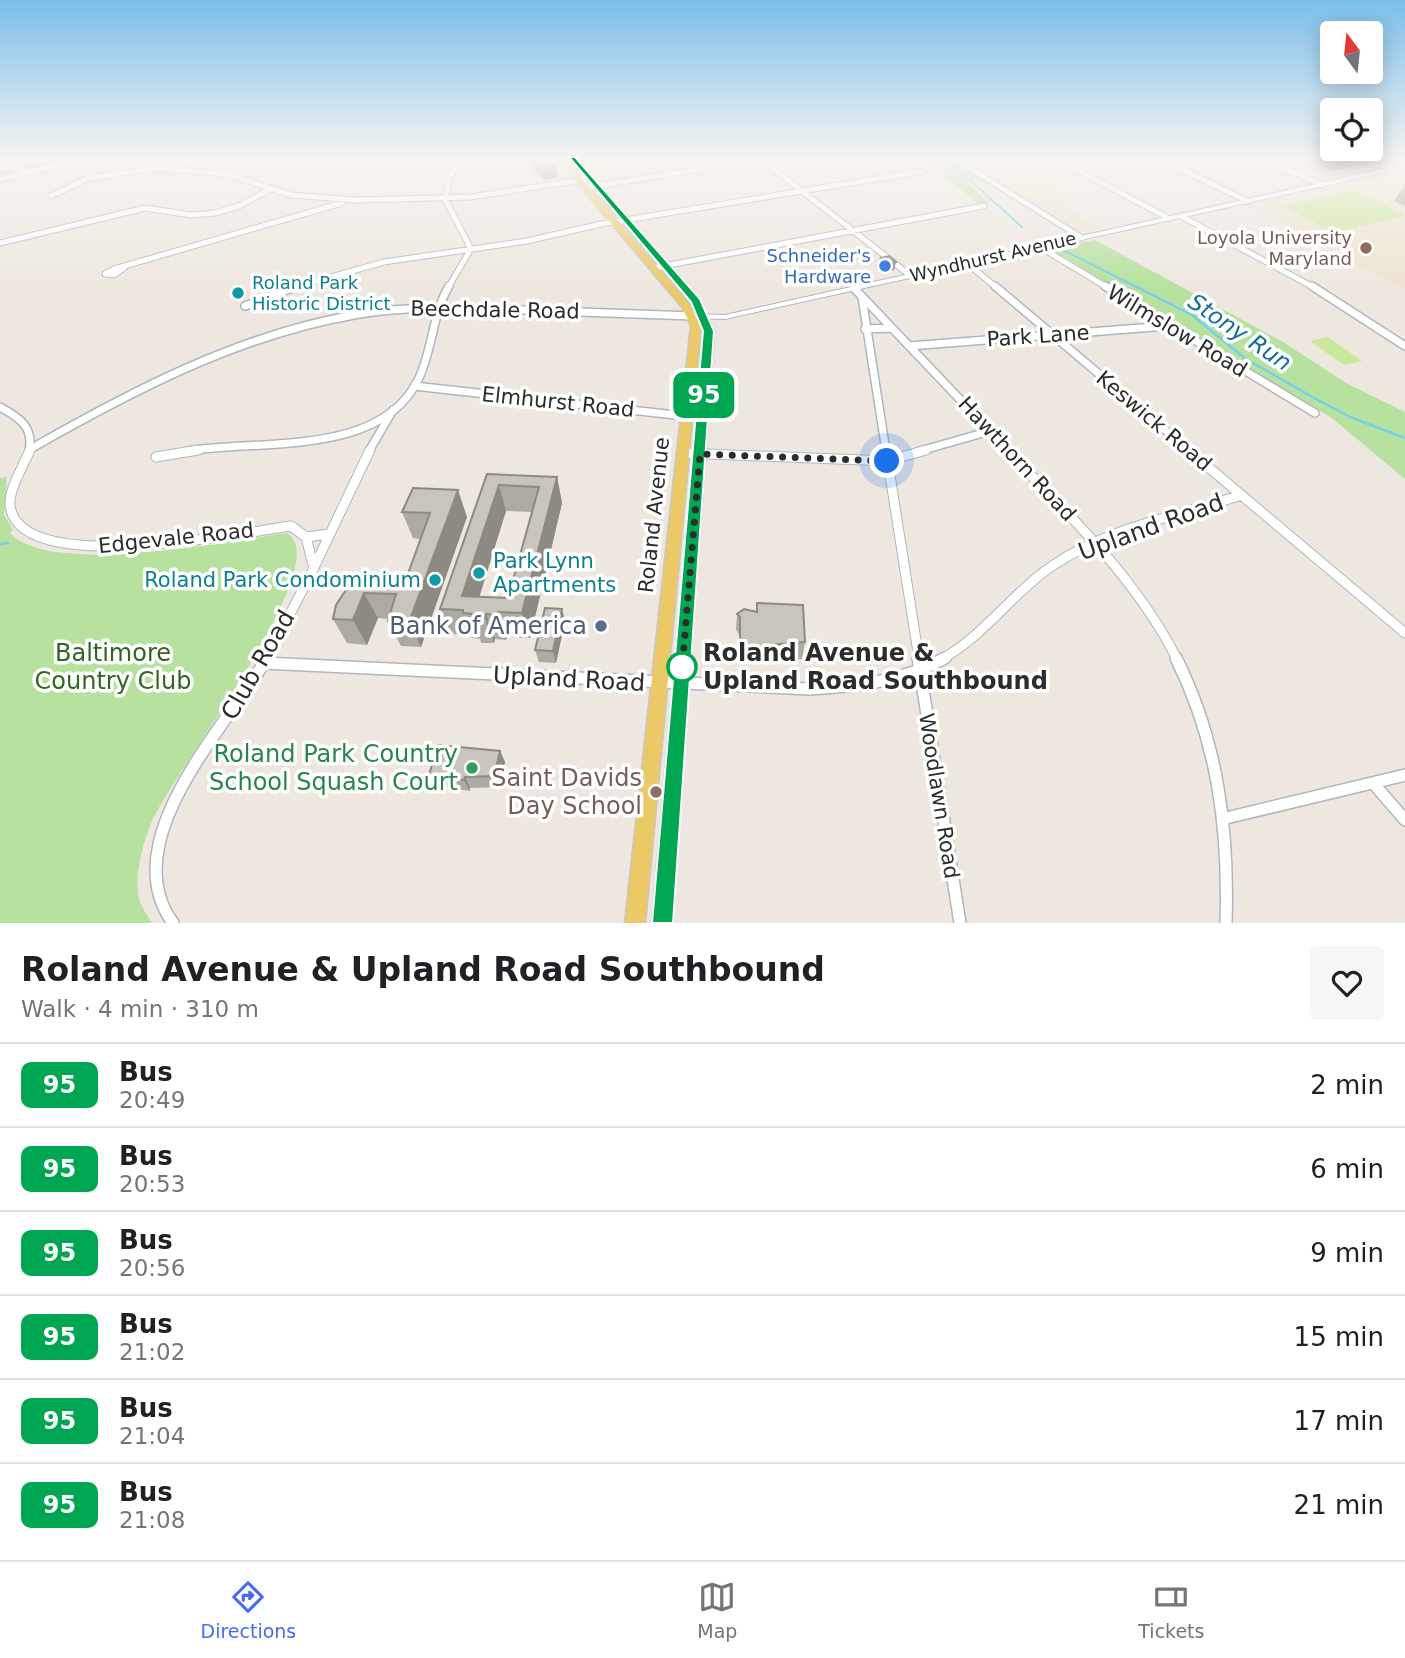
<!DOCTYPE html>
<html lang="en">
<head>
<meta charset="utf-8">
<style>
	body { margin:0; font-family:"DejaVu Sans",sans-serif; background:#f6f6f6; color:#202124; height:100vh; display:flex; flex-direction:column; font-size:26px; white-space:nowrap }
	* { box-sizing:border-box; margin:0 }
	p { font-size:23px; color:#757577 }
	.icon { flex:none; width:38px; height:38px; fill:none; stroke:currentColor; stroke-width:2; stroke-linecap:round; stroke-linejoin:round }
	.map { position:relative; height:923px; overflow:hidden }
	.details { display:flex; flex-direction:column; background:#fff; flex:1 }
	.details>* { flex:none }
	.badge { padding:0 14px; border-radius:10px; font-size:24px; line-height:46px }
	.needle { width:46px; rotate:345deg }
	.controls { position:absolute; left:1320px; top:21px; display:grid; gap:14px }
	.controls a { display:grid; place-items:center; width:63px; height:63px; border-radius:7px; background:#fff; box-shadow:0 4px 18px #0003; font-size:35px }
	.you { position:absolute; width:35px; height:35px; margin:-18px; border:5px solid #fff; border-radius:50%; background:#1a73e8; box-shadow:0 0 0 10px #1a73e833 }
	.map>.badge { position:absolute; translate:-50% -50%; box-shadow:0 0 0 4px #fff }
	.round { display:grid; place-items:center; flex:none; width:74px; height:74px; border-radius:7px; background:#f6f6f6 }
	.headline { display:flex; align-items:center; justify-content:space-between; height:119px; padding:0 21px }
	h1 { font-size:33px; font-weight:700; line-height:52px }
	ul { padding:0; list-style:none }
	li { display:flex; align-items:center; gap:21px; height:84px; padding:0 21px; border-top:2px solid #e0e0e0 }
	li div { flex:1 }
	li b { display:block; font-size:26px }
	li em { font-style:normal }
	li .badge { min-width:77px; font-weight:700; text-align:center }
	.tab-bar { display:flex; justify-content:space-around; align-items:center; height:98px; border-top:2px solid #e0e0e0; background:#fff; font-size:19px; color:#757577 }
	.tab-bar a { display:grid; justify-items:center; gap:4px }
	.tab-bar .active { color:#466af2 }
	.map>svg:first-child { display:block }
	.education { fill:#ede3cf }
	.green { fill:#b6e19e }
	.pitch { fill:#c9e89a }
	.lines { fill:none; stroke-linecap:round; stroke-linejoin:round }
	.stream-far1 { stroke:#77ceea; stroke-width:2 }
	.stream { stroke:#77ceea; stroke-width:2.5 }
	.minor-far3-casing { stroke:#b2b5bf; stroke-width:7 }
	.minor-far2-casing { stroke:#b2b5bf; stroke-width:10 }
	.minor-far1-casing { stroke:#b2b5bf; stroke-width:11 }
	.minor-casing { stroke:#b2b5bf; stroke-width:14 }
	.tertiary-casing { stroke:#b2b5bf; stroke-width:2 }
	.primary-casing { stroke:#c8c8c8; stroke-width:3 }
	.minor-far3 { stroke:#fff; stroke-width:5 }
	.minor-far2 { stroke:#fff; stroke-width:7 }
	.minor-far1 { stroke:#fff; stroke-width:9 }
	.minor { stroke:#fff; stroke-width:11 }
	.tertiary { fill:#fff; fill-rule:evenodd }
	.primary { fill:#ebc966; fill-rule:evenodd }
	.wall { fill:#ada9a3; fill-rule:evenodd }
	.shaded-wall { fill:#8d8a84 }
	.building { fill:#c9c5bd; stroke:#8d8a84; stroke-width:2; fill-rule:evenodd }
	.line { fill:#00a651; stroke:#fff; stroke-width:2 }
	.walk { stroke:#2c2c2c; stroke-width:7; stroke-dasharray:0 12.6 }
	.education-dot { fill:#8d6e63; stroke:#fff; stroke-width:2.5 }
	.shop-dot { fill:#3f7fe0; stroke:#fff; stroke-width:2.5 }
	.culture-dot { fill:#0f9aa8; stroke:#fff; stroke-width:2.5 }
	.service-dot { fill:#5c6f8a; stroke:#fff; stroke-width:2.5 }
	.stop-dot { fill:#fff; stroke:#00a651; stroke-width:3.5 }
	.leisure-dot { fill:#2e9e5b; stroke:#fff; stroke-width:2.5 }
	.labels { text-anchor:middle; stroke-width:7; stroke-linejoin:round; paint-order:stroke }
	.far-education-label { font-size:18px; fill:#785e54; stroke:#fff; text-anchor:end }
	.far-shop-label { font-size:18px; fill:#366cbe; stroke:#fff; text-anchor:end }
	.far-street-label { font-size:18px; fill:#2c2c2c; stroke:#fff }
	.far-culture-label { font-size:18px; fill:#0d838f; stroke:#fff; text-anchor:start }
	.street-label { font-size:21px; fill:#2c2c2c; stroke:#fff }
	.culture-label { font-size:21px; fill:#0d838f; stroke:#fff; text-anchor:start }
	.water-label { font-size:23px; font-style:italic; fill:#136e99; stroke:#fff }
	.near-street-label { font-size:24px; fill:#2c2c2c; stroke:#fff }
	.near-service-label { font-size:24px; fill:#4e5e75; stroke:#fff; text-anchor:end }
	.near-park-label { font-size:24px; fill:#2f671e; stroke:#fff }
	.near-stop-label { font-size:24px; font-weight:bold; fill:#2c2c2c; stroke:#fff; text-anchor:start }
	.near-leisure-label { font-size:24px; fill:#27864d; stroke:#fff; text-anchor:end }
	.near-education-label { font-size:24px; fill:#785e54; stroke:#fff; text-anchor:end }
</style>
</head>
<body>
<div class="map">
<svg width="1405" height="923" viewBox="0 0 1405 923">
	<rect width="100%" height="100%" fill="#ede7df"/>
	<path class="education" d="M947,159H1053L1078,174L1048,182L1072,198L1059,201L1101,229L1079,231L966,161Z
		M1405,170V290L1247,205Z"/>
	<path class="green" d="M925,159H947L984,181L966,180L988,204L980,205Z
		M1095,240L1283,342L1346,383L1405,412V479L1332,418L1050,249Z
		M7,477L4,515L13,530L10,533C50,577 230,541 287,533C339,564 166,780 150,826C142,847 134,876 139,899C141,907 148,916 152,923H0V478Z"/>
	<path class="pitch" d="M1354,190L1405,215L1334,233L1284,206Z
		M1328,337L1362,361L1344,365L1310,341Z"/>
	<g class="lines">
		<path class="stream-far1" d="M939,159L962,173L1022,227
			M27,167L66,159
			M0,173L12,171
			M1059,248L1139,288"/>
		<path class="stream" d="M1135,286L1192,315L1246,359L1316,399L1350,417L1405,438
			M0,544L8,543"/>
		<g class="minor-far3-casing">
			<path id="minor-far3" d="M14,159L23,171
				M761,159L911,276
				M1161,159L1247,201
				M1264,159L1322,185
				M960,162L1082,238
				M1074,168L1168,218
				M0,179L84,159
				M584,188L763,159
				M51,196L88,178L160,168L226,174L291,195L355,200L471,197L587,179
				M1181,216L1315,288
				M0,243L145,208L191,215L215,213L239,206L269,190
				M1040,247L1108,288
				M967,263L997,288
				M125,267L114,275L105,274L114,269L342,203
				M653,268L984,206
				M292,288L384,262L527,241L601,224L924,171
				M448,288L469,252V245L445,199L450,177L461,159"/>
		</g>
		<g class="minor-far2-casing">
			<path id="minor-far2" d="M995,286L1190,451
				M1105,286L1315,413
				M1312,286L1405,346
				M854,288L1009,451
				M862,297L886,451
				M245,306L297,286
				M865,329L891,328
				M909,346L1167,326
				M414,386L703,418
				M0,407C20,418 34,427 29,451
				M32,448C132,391 239,335 354,315C410,305 467,308 523,310C580,312 636,314 693,316
				M188,451C258,439 382,458 419,378C433,348 432,315 449,286
				M369,451L393,410
				M920,451L990,431"/>
		</g>
		<g class="minor-far1-casing">
			<path id="minor-far1" d="M30,450C24,465 9,488 10,505C18,579 244,532 291,526L306,537L313,565
				M886,450L919,659
				M1007,450C1069,515 1136,578 1177,659
				M1188,450L1405,633
				M683,453L887,461L926,450
				M156,457L198,450
				M306,537L329,534
				M266,659L308,580L370,450
				M942,659C985,635 1012,593 1052,566C1107,528 1180,515 1242,495"/>
		</g>
		<g class="minor-casing">
			<path id="minor" d="M918,658L960,923
				M1176,658C1218,742 1229,830 1226,923
				M263,663L809,689C857,686 902,682 945,658
				M1373,783L1405,820
				M1226,818L1405,775
				M173,923C113,841 227,726 267,658"/>
		</g>
		<g class="tertiary-casing">
			<path id="tertiary" d="M1405,164V168L725,319L693,318L689,316L693,314L725,315Z"/>
		</g>
		<g class="primary-casing">
			<path id="primary" d="M557,159H565L689,304L701,326L645,923H625L691,326L682,307Z
				M568,159H576L699,300L714,331L672,923H652L704,331L692,303Z
				M1393,159H1405V164Z"/>
		</g>
		<use href="#minor-far3" class="minor-far3"/>
		<use href="#minor-far2" class="minor-far2"/>
		<use href="#minor-far1" class="minor-far1"/>
		<use href="#minor" class="minor"/>
		<use href="#tertiary" class="tertiary"/>
		<use href="#primary" class="primary"/>
	</g>
	<path class="wall" d="M532,159L557,178L543,180L534,171Z
		M1312,159H1379L1378,160L1332,171L1311,161Z
		M1404,186H1405V206L1394,201Z
		M881,258L894,270L886,272L880,266Z
		M487,474L557,477L562,503L530,638L507,637L506,640L495,639L494,643H481L480,639L472,638L471,635L450,634L440,609ZM506,511L532,512L508,598L479,597Z
		M413,488L467,517L421,647L401,646L388,621L389,619L378,618L367,645L347,643L333,619L345,591L344,588L406,579L421,539L413,538L402,512Z
		M757,603L805,642L802,659L744,663V656L739,655V634L736,630L737,614L756,612Z
		M562,609L565,621L556,663L539,662L535,650Z
		M500,751L505,762L499,787L470,788V791L436,786L429,775Z"/>
	<path class="shaded-wall" d="M1340,159H1379L1378,160L1332,171Z
		M556,166L557,178L543,180L541,169Z
		M896,262L894,270L886,272L888,264Z
		M557,477L562,503L530,638L522,613Z
		M499,485L506,511L474,614L462,596Z
		M458,490L467,517L421,647L409,622Z
		M364,593L378,618L367,645L353,620Z
		M562,609L565,621L556,663L553,651Z
		M498,612L507,637L506,640L498,615Z
		M486,614L495,639L494,643L485,618Z
		M500,751L505,762L499,787L494,776Z
		M465,777L470,788V791L464,780Z"/>
	<path class="building" d="M532,159H551L556,166L541,169Z
		M889,256L896,262L888,264L881,258Z
		M487,474L557,477L522,613L498,612V615L486,614L485,618H472L473,614L463,613V610L440,609ZM499,485L539,487L508,598L462,596Z
		M413,488L458,490L409,622L388,621L396,594L364,593L353,620L333,619L336,605L346,590L344,588L347,581L352,577L406,579L430,513L402,512Z
		M757,603L803,605L805,642L745,647V639H740V617L737,614L744,609L757,612Z
		M545,608L562,609L553,651L535,650Z
		M438,745L500,751L494,776L465,777L464,780L429,775Z"/>
	<linearGradient id="sky" x2="0" y2="1"><stop stop-color="#7bbee9"/><stop offset="0.55" stop-color="#f7f4f1"/><stop offset="1" stop-color="#f7f4f1" stop-opacity="0"/></linearGradient>
	<rect width="1405" height="288" fill="url(#sky)"/>
	<path class="line" d="M569,157H575L700,299L714,331L673,923H652L703,331L691,302Z"/>
	<g class="lines">
		<path class="walk" d="M682,667V670L700,454L887,461"/>
	</g>
	<g class="education-dot">
		<circle cx="1366" cy="248" r="7"/>
		<circle cx="656" cy="792" r="7"/>
	</g>
	<circle class="shop-dot" cx="885" cy="266" r="7"/>
	<g class="culture-dot">
		<circle cx="238" cy="293" r="7"/>
		<circle cx="479" cy="573" r="7"/>
		<circle cx="435" cy="580" r="7"/>
	</g>
	<circle class="service-dot" cx="601" cy="626" r="7"/>
	<circle class="stop-dot" cx="682" cy="667" r="14"/>
	<circle class="leisure-dot" cx="472" cy="768" r="7"/>
	<g class="labels">
		<g class="far-education-label">
			<text x="1352" y="244">Loyola University<tspan x="1352" dy="21">Maryland</tspan></text>
		</g>
		<g class="far-shop-label">
			<text x="871" y="262">Schneider's<tspan x="871" dy="21">Hardware</tspan></text>
		</g>
		<g class="far-street-label">
			<text transform="translate(993 257) rotate(-13)" y="6">Wyndhurst Avenue</text>
		</g>
		<g class="far-culture-label">
			<text x="252" y="289">Roland Park<tspan x="252" dy="21">Historic District</tspan></text>
		</g>
		<g class="street-label">
			<text transform="translate(495 310) rotate(1)" y="7">Beechdale Road</text>
			<text transform="translate(1177 331) rotate(31)" y="7">Wilmslow Road</text>
			<text transform="translate(1038 336) rotate(-4)" y="7">Park Lane</text>
			<text transform="translate(558 402) rotate(6)" y="7">Elmhurst Road</text>
			<text transform="translate(1154 421) rotate(40)" y="7">Keswick Road</text>
			<text transform="translate(1017 459) rotate(47)" y="7">Hawthorn Road</text>
			<text transform="translate(654 515) rotate(-84)" y="7">Roland Avenue</text>
			<text transform="translate(176 538) rotate(-6)" y="7">Edgevale Road</text>
			<text transform="translate(939 796) rotate(81)" y="7">Woodlawn Road</text>
		</g>
		<g class="culture-label">
			<text x="493" y="568">Park Lynn<tspan x="493" dy="24">Apartments</tspan></text>
			<text x="421" y="587" text-anchor="end">Roland Park Condominium</text>
		</g>
		<g class="water-label">
			<text transform="translate(1240 332) rotate(34)" y="8">Stony Run</text>
		</g>
		<g class="near-street-label">
			<text transform="translate(1151 527) rotate(-20)" y="8">Upland Road</text>
			<text transform="translate(258 665) rotate(-60)" y="8">Club Road</text>
			<text transform="translate(569 679) rotate(3)" y="8">Upland Road</text>
		</g>
		<g class="near-service-label">
			<text x="587" y="634">Bank of America</text>
		</g>
		<g class="near-park-label">
			<text x="113" y="661">Baltimore<tspan x="113" dy="28">Country Club</tspan></text>
		</g>
		<g class="near-stop-label">
			<text x="703" y="661">Roland Avenue &amp;<tspan x="703" dy="28">Upland Road Southbound</tspan></text>
		</g>
		<g class="near-leisure-label">
			<text x="458" y="762">Roland Park Country<tspan x="458" dy="28">School Squash Court</tspan></text>
		</g>
		<g class="near-education-label">
			<text x="642" y="786">Saint Davids<tspan x="642" dy="28">Day School</tspan></text>
		</g>
	</g>
</svg>
<div class="controls">
<a><svg class="needle" viewBox="-14 -14 28 28"><path d="M0-13l5 13h-10z" fill="#e53935"/><path d="M0 13l5-13h-10z" fill="#757577"/></svg></a>
<a><svg class="icon" aria-label="locate" viewBox="0 0 24 24"><circle cx="12" cy="12" r="6"/><path d="M12 2v4M12 18v4M2 12h4M18 12h4"/></svg></a>
</div>
<div class="you" style="left:887px;top:461px"></div>
<b class="badge" style="left:704px;top:395px;background:#00a651;color:#fff">95</b>
</div>
<section class="details">
<div class="headline"><div><h1>Roland Avenue &amp; Upland Road Southbound</h1><p>Walk · 4 min · 310 m</p></div><a class="round"><svg class="icon" aria-label="heart" viewBox="0 0 24 24"><path d="M12 20l-8-8c-3-5 5-10 8-4 3-6 11-1 8 4z"/></svg></a></div>
<ul>
<li><span class="badge" style="background:#00a651;color:#fff">95</span><div><b>Bus</b><p>20:49</p></div><em>2 min</em></li>
<li><span class="badge" style="background:#00a651;color:#fff">95</span><div><b>Bus</b><p>20:53</p></div><em>6 min</em></li>
<li><span class="badge" style="background:#00a651;color:#fff">95</span><div><b>Bus</b><p>20:56</p></div><em>9 min</em></li>
<li><span class="badge" style="background:#00a651;color:#fff">95</span><div><b>Bus</b><p>21:02</p></div><em>15 min</em></li>
<li><span class="badge" style="background:#00a651;color:#fff">95</span><div><b>Bus</b><p>21:04</p></div><em>17 min</em></li>
<li><span class="badge" style="background:#00a651;color:#fff">95</span><div><b>Bus</b><p>21:08</p></div><em>21 min</em></li>
</ul>
</section>
<nav class="tab-bar">
<a class="active"><svg class="icon" aria-label="directions" viewBox="0 0 24 24"><path d="M12 3l9 9-9 9-9-9zM9 14v-3h6M13 9l2 2-2 2"/></svg>Directions</a>
<a><svg class="icon" aria-label="map" viewBox="0 0 24 24"><path d="M3 6l6-2 6 2 6-2v14l-6 2-6-2-6 2zM9 4v14M15 6v14"/></svg>Map</a>
<a><svg class="icon" aria-label="tickets" viewBox="0 0 24 24"><path d="M3 7h18v10H3zM15 7v10"/></svg>Tickets</a>
</nav>
</body>
</html>
